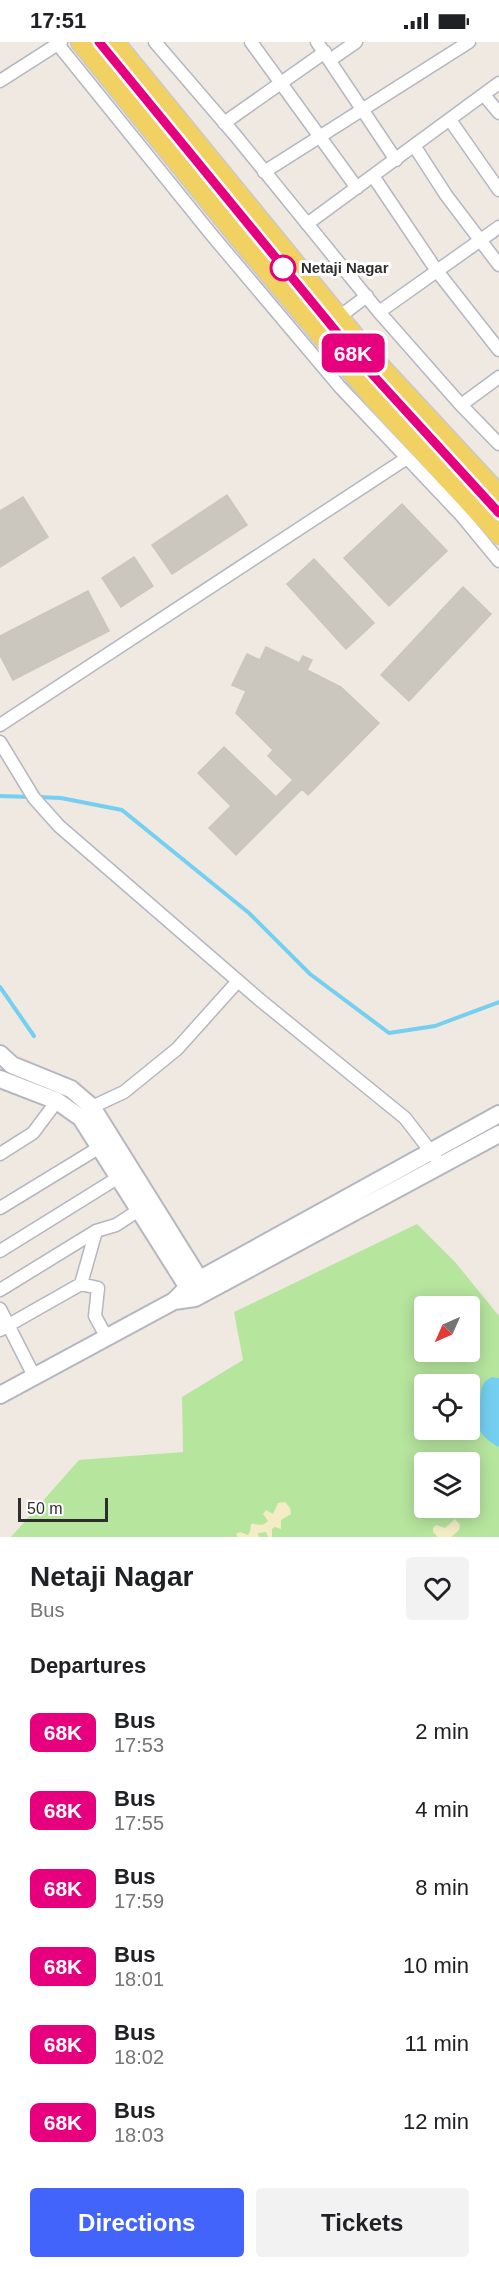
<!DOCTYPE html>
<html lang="en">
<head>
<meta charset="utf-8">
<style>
	body { margin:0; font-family:Arial,sans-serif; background:#f2f2f2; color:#202124; height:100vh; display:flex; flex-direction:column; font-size:22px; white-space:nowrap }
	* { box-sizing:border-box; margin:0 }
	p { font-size:20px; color:#757577 }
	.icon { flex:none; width:33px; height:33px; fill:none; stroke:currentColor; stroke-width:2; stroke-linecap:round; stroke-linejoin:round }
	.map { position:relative; height:1495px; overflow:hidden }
	.side { display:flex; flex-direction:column; background:#fff; flex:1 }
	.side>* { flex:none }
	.badge { padding:0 12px; border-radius:9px; font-size:21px; line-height:39px }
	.needle { width:39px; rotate:225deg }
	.fabs { position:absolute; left:414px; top:1254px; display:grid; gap:12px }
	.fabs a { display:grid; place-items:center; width:66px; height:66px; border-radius:6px; background:#fff; box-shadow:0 3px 15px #0003; font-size:30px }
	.scale { position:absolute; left:18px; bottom:15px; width:90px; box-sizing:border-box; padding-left:6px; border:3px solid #2e2e2e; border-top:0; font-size:16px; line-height:21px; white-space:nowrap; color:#2e2e2e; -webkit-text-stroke:4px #fff; paint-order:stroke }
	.map>.badge { position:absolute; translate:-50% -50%; box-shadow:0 0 0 3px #fff }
	h2 { padding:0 30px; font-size:22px; line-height:54px }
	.round { display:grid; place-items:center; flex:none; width:63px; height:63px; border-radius:6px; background:#f2f2f2 }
	.headline { display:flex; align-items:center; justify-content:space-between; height:102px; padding:0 30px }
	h1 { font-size:28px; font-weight:800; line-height:45px }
	.primary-button { display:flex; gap:12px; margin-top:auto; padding:12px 30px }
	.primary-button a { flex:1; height:69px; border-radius:6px; background:#4264fb; color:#fff; font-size:24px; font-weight:800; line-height:69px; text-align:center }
	.primary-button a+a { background:#f2f2f2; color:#202124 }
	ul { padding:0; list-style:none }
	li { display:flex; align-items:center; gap:18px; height:78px; padding:0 30px }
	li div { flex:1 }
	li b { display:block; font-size:22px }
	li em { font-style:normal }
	li .badge { min-width:66px; font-weight:700; text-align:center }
	.status { display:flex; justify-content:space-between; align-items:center; height:42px; padding:0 30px; background:#fff; direction:ltr }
	.status svg { height:16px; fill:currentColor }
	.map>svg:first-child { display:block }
	.green { fill:#b6e59e; fill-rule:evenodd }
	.sand { fill:#f3ecc5 }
	.water { fill:#75cff0 }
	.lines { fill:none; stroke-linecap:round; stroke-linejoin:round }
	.stream { stroke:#75cff0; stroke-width:4 }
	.building { fill:#cbc7bf; stroke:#cbc5ba; stroke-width:1.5 }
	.street-casing { stroke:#b4b7c1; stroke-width:15 }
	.secondary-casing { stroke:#b4b7c1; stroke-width:20 }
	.primary-casing { stroke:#c9c9c9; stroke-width:21 }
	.street { stroke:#fff; stroke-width:12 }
	.secondary { stroke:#fff; stroke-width:16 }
	.primary { stroke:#f2d163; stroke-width:18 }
	.line-casing { stroke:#fff; stroke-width:14 }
	.line { stroke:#e6007e; stroke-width:9 }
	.stop-dot { fill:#fff; stroke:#e6007e; stroke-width:3 }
	.labels { text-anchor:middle; stroke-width:6; stroke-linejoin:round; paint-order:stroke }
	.stop-label { font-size:15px; font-weight:bold; fill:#2e2e2e; stroke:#fff; text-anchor:start }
</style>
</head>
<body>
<div class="status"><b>17:51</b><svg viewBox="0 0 49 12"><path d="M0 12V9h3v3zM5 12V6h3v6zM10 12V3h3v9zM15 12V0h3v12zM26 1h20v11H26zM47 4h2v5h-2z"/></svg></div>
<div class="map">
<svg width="499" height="1495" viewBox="0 0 499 1495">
	<rect width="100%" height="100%" fill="#efe9e1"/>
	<path class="green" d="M417,1182L455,1220L499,1274V1495H11L79,1418L183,1410L182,1355L243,1318L234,1270ZM424,1264H470V1310H424ZM424,1342H470V1388H424ZM424,1420H470V1466H424Z"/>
	<path class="sand" d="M285,1460L290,1466L291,1472L281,1478V1487L275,1485L272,1487V1495H268L266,1490L258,1491L259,1495H238L236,1492L240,1490L248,1493L250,1489L251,1482C259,1481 261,1486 268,1479L263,1472L266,1468L273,1472L278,1461Z
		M455,1477L460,1483L459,1488L451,1495H438L433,1490V1486L436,1483L445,1486Z"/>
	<path class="water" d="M492,1335L499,1336V1405C489,1400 476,1390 477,1377C477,1372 480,1368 480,1363C481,1351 479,1341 492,1335Z"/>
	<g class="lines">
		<path class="stream" d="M0,754L31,755
			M38,755L61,756L122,768L249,871L310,932L389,991L435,984L499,960
			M0,945L34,994"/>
	</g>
	<path class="building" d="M227,453L247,483L172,532L152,503Z
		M23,455L48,495L0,525V469Z
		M402,462L447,509L389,564L344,516Z
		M134,515L153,544L121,565L102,536Z
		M314,517L374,581L346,607L287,542Z
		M463,545L491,572L409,659L381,633Z
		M88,549L109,589L13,638L0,613V594Z
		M266,605L299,621L303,614L312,618L307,628L341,645L379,681L308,753L302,747L236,813L209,786L231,764L198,731L224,705L276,755L293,738L268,714L273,708L236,671L246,649L232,643L247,612L260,618Z"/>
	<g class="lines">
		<g class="street-casing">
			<path id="street" d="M56,0L211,192L340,345L461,473L499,519
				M155,0L235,93L379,270L461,363L499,402
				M251,0L357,146
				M317,0L396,118
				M330,18L356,0
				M0,39L61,0
				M484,53L499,71
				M450,78L499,148
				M224,81L325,10
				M415,105L446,153L499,223
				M264,130L469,0
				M373,134L437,229L499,308
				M307,182L499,41
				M379,270L499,185
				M339,275L367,254
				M461,363L499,335
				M0,683L407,416
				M0,700L34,756L59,784L260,958L405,1076L435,1115
				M92,1065L124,1050L177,1007L238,939
				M0,1112L33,1091L57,1059
				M0,1166L100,1105
				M0,1209L119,1135
				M81,1242L96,1189
				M0,1248L96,1189L116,1183L139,1168
				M0,1267L34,1334
				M0,1288L81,1242L98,1246L95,1274L107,1296"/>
		</g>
		<g class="secondary-casing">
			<path id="secondary" d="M99,0L362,321L499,471
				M0,1012L12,1023L71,1047L92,1065L205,1246
				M0,1037L57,1059L81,1076L192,1252
				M174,1259L195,1256L499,1092
				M0,1353L174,1259L188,1245L200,1237L499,1072"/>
		</g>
		<g class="primary-casing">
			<path id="primary" d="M80,0L237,194L375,358L499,493
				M115,0L372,315L499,452"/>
		</g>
		<use href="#street" class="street"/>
		<use href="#secondary" class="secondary"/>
		<use href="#primary" class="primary"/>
	</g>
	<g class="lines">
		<g class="line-casing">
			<path id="line" d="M99,0L362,321L499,471"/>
		</g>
		<use href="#line" class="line"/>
	</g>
	<circle class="stop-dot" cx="283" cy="226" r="12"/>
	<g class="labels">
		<g class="stop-label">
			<text x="301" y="231">Netaji Nagar</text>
		</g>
	</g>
</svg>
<div class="fabs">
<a><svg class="needle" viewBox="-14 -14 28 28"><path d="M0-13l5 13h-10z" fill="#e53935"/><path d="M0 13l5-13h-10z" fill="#757577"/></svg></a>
<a><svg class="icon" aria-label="locate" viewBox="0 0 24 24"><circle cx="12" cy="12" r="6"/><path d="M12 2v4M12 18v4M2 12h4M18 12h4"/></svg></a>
<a><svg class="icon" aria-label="layers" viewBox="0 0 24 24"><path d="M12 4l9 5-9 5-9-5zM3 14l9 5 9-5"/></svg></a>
</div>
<div class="scale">50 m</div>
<b class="badge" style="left:353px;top:311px;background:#e6007e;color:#fff">68K</b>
</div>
<section class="side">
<div class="headline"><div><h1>Netaji Nagar</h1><p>Bus</p></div><a class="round"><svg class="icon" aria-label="heart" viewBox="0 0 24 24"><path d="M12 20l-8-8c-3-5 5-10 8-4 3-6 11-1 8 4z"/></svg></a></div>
<h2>Departures</h2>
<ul>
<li><span class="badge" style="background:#e6007e;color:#fff">68K</span><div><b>Bus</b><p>17:53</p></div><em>2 min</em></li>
<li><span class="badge" style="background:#e6007e;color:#fff">68K</span><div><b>Bus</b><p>17:55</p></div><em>4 min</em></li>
<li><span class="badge" style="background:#e6007e;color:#fff">68K</span><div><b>Bus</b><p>17:59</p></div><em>8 min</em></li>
<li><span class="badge" style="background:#e6007e;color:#fff">68K</span><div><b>Bus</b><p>18:01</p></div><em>10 min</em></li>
<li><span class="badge" style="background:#e6007e;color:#fff">68K</span><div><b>Bus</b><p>18:02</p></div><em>11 min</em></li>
<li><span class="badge" style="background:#e6007e;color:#fff">68K</span><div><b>Bus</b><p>18:03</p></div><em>12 min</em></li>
</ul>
<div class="primary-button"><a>Directions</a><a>Tickets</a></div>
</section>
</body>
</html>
